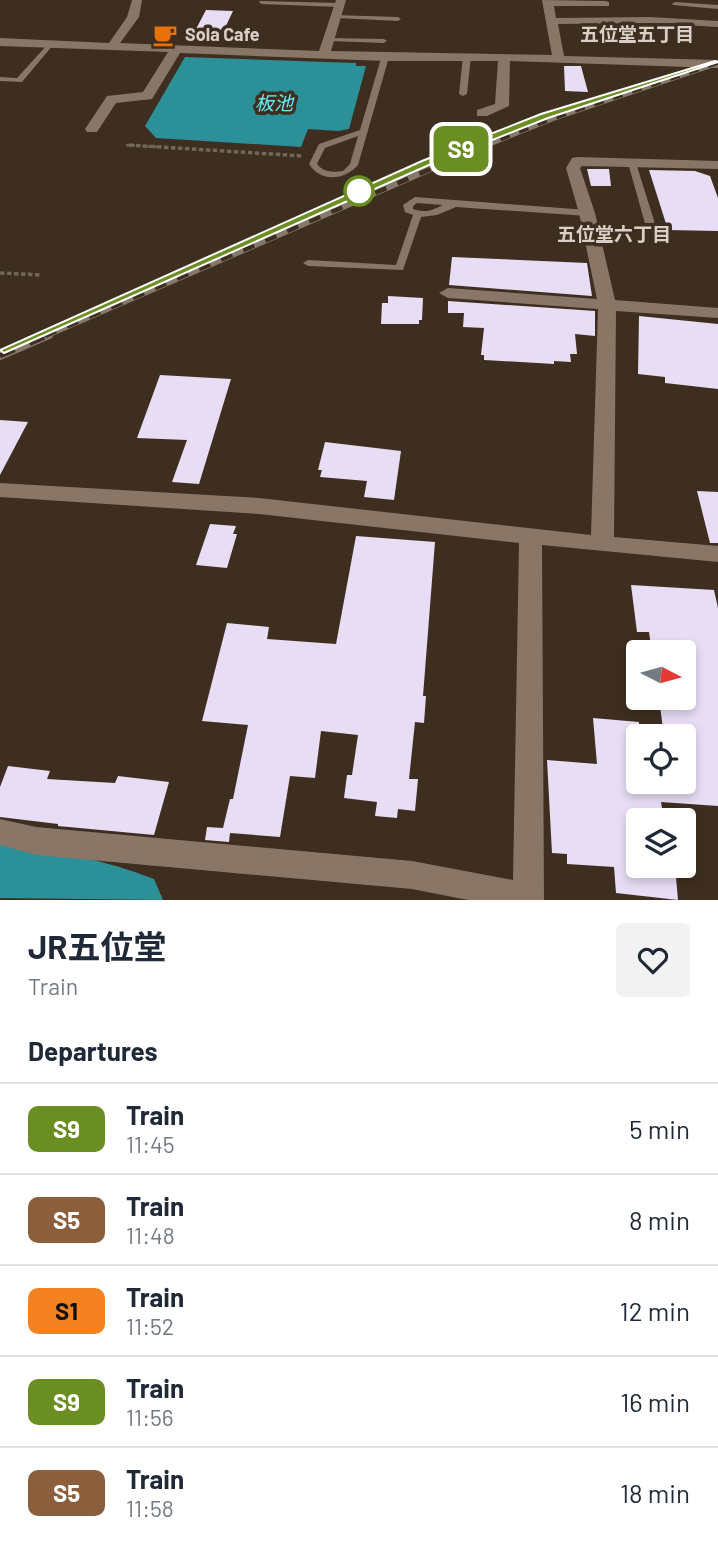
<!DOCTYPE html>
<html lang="en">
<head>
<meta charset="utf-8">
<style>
	body { margin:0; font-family:Barlow,"Noto Sans JP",sans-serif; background:#f2f2f3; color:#1f2937; height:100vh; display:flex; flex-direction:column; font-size:26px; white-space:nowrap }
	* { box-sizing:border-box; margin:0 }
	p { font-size:23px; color:#747a83 }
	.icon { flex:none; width:38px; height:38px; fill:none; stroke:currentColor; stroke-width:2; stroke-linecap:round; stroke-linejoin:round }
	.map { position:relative; height:900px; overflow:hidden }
	.details { display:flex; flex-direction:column; background:#fff; flex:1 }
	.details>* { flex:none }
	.badge { padding:0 14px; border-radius:10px; font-size:24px; line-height:46px }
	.needle { width:46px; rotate:96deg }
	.buttons { position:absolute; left:626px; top:640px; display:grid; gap:14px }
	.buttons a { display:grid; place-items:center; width:70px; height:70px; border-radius:7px; background:#fff; box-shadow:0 4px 10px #0003; font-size:35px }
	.map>.badge { position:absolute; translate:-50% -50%; box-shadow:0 0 0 4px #fff }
	h2 { padding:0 28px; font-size:26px; line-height:63px }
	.round { display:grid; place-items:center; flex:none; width:74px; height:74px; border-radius:7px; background:#f2f2f3 }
	.overview { display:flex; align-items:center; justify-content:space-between; height:119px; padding:0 28px }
	h1 { font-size:33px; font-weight:700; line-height:52px }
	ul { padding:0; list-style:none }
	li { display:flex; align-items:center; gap:21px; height:91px; padding:0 28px; border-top:2px solid #e0e1e3 }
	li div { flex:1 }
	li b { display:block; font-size:26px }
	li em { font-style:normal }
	li .badge { min-width:77px; font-weight:700; text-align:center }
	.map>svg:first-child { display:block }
	.water { fill:#2c9098 }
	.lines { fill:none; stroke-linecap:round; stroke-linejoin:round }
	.river { fill:#2c9098; fill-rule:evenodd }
	.building { fill:#e7ddf5 }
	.path-far1 { stroke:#736559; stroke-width:2.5; stroke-dasharray:3.5 2; stroke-linecap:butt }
	.path { stroke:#736559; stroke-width:3.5; stroke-dasharray:4.5 2.5; stroke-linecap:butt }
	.lane { fill:#897666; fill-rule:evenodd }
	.street { fill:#897666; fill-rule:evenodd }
	.rail-far2-casing { stroke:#85786c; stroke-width:5 }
	.rail-far1-casing { stroke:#85786c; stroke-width:6 }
	.rail-casing { stroke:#85786c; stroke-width:8 }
	.rail-far2 { stroke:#3e2e20; stroke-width:3.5; stroke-dasharray:10; stroke-linecap:butt }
	.rail-far1 { stroke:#3e2e20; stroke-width:4.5; stroke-dasharray:12; stroke-linecap:butt }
	.rail { stroke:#3e2e20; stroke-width:5; stroke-dasharray:16; stroke-linecap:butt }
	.line { fill:#6b8e23; stroke:#fff; stroke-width:2 }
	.stop-dot { fill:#fff; stroke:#6b8e23; stroke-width:3.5 }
	.labels { text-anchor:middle; stroke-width:7; stroke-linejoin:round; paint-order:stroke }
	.far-poi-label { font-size:18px; font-weight:bold; fill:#d9cfc6; stroke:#3e2e20; text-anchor:start }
	.far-neighbourhood-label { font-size:19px; font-weight:bold; fill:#d9cfc6; stroke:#3e2e20 }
	.far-water-label { font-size:19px; font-style:italic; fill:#62edf8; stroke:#3e2e20 }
</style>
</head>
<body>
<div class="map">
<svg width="718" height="900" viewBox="0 0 718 900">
	<rect width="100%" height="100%" fill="#3e2e20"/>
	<path class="water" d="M185,57L356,63V66H366L349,129L338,131L308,129L301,147L156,138L145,126Z"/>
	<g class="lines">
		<path class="river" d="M0,842C52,850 105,860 154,879L163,900L0,898Z"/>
	</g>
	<path class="building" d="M206,10L233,11L224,30L196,29Z
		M564,66H581L588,92L565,91Z
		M587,169H609L611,186H591Z
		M649,170L695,171L710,176L718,198V231L668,230Z
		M452,257L587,263L592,296L449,285Z
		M388,296L423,298L422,320H419V324H381L382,303H388Z
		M448,301L595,311V336L575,334L577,354H570L571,362L554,361V364L484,360V355H481L484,328L463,327L464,313H448Z
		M639,316L718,324V389L665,383V377L638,374Z
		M160,375L231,379L199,484L172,482L187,440L137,438Z
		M0,420L28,422L0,475Z
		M325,442L401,451L394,500L364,497L367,481L320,477L322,470H318Z
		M697,491L718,492V543H710Z
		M210,524L236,526L233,534H237L227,568L196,565Z
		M356,536L435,542L423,696H426L424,723L415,722L409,779H418L415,811L398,809L397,818L375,816L377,802L344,798L347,775H352L358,735L321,731L315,778L290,776L280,837L230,833L229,842L205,840L207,827L223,828L230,799H233L248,725L202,721L227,623L269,627L267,639L336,644Z
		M631,585L714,590L718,608V806L661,802L663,814H643V821H639V866H675L678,900L616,893L614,867L567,864V854L552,853L547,760L597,764L593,718L639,722V782H684V737H664L659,698H684V653H652L649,632H637Z
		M8,766L50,771L47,779L115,783L118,776L169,782L154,835L58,826V824L0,817V787Z"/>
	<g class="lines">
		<path class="path-far1" d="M126,145L157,147"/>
		<path class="path" d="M129,145L303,156
			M0,273L42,275"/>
		<path class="lane" d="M260,1L339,3L342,5L339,7L262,4L259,2Z
			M675,2L718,5V9L673,5L672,4Z
			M334,15L398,17L401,19L398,21L336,18L334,17Z
			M327,38L384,39L387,41L384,43L329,41L326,39Z
			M48,44L53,45L22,82L0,81V77L17,78Z
			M467,54L471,56L467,94L463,96L459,94L463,56Z
			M382,55L389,57L358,165C345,180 321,183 309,164L319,144L360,130ZM358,136L350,164L343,171C333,172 324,173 317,164L325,148Z
			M632,160L636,163L656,227L654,229H648L646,227L628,163Z
			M415,197L587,210L592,213L587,216L456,207L437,215L421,217L403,270L308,266L303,263L308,260L396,265L413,215L405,212L403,205ZM417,203L443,205C431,211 425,213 413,209V206Z"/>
		<path class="street" d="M132,0H142L139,17L120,43L319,51L336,0H346L331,51L552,55L542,0L605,1L609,2V6H554L556,18L650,17L718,21V27L650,23L558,24L564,56L718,60V68L510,61L509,106L487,116H477V110L495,104L498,61H385L180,53L152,99L116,103L97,132H87L85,129L107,96L143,92L168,52L0,46V38L109,43L127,17Z
			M577,157L718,161V169L582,166L580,168L595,213L615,300L718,308V318L616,311L614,537L718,546V562L542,545L544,900H468L412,889L36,855L0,845V819L36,827L412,861L513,880L519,543L259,514L0,497V483L259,498L591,535L598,309L448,298L439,293L448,288L597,299L579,213L566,168L572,158Z"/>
		<g class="rail-far2-casing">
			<path id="rail-far2" d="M482,147L552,119L718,63"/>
		</g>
		<g class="rail-far1-casing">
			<path id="rail-far1" d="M45,336L486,145"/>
		</g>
		<g class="rail-casing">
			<path id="rail" d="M0,356L49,335"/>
		</g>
		<use href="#rail-far2" class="rail-far2"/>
		<use href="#rail-far1" class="rail-far1"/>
		<use href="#rail" class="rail"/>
	</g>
	<path class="line" d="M715,61L718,62L548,118L429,165L4,353L0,350L422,161L541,114Z"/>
	<defs>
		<g id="cafe-bare" transform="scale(1.89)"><path d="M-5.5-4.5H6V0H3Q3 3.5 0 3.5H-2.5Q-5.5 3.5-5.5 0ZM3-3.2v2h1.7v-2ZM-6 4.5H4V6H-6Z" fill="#e8710a" stroke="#3e2e20" stroke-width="2.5" paint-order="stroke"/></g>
	</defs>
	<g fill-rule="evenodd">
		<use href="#cafe-bare" x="165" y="35"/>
	</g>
	<circle class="stop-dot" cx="359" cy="191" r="14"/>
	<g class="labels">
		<g class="far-poi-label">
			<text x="185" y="41">Sola Cafe</text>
		</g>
		<g class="far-neighbourhood-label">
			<text x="637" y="41">五位堂五丁目</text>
			<text x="614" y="241">五位堂六丁目</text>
		</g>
		<g class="far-water-label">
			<text x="274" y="110">板池</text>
		</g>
	</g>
</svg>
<div class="buttons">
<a><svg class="needle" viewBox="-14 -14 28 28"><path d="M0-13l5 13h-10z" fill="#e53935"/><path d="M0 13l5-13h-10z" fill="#747a83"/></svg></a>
<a><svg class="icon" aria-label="locate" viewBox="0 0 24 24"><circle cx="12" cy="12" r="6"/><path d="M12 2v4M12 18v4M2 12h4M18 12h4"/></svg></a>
<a><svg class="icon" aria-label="layers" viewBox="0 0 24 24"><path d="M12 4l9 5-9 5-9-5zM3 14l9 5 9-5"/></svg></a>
</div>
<b class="badge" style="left:461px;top:149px;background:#6b8e23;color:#fff">S9</b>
</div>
<section class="details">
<div class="overview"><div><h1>JR五位堂</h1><p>Train</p></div><a class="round"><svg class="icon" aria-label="heart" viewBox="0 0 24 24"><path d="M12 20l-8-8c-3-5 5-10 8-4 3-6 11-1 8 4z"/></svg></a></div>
<h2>Departures</h2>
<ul>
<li><span class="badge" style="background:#6b8e23;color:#fff">S9</span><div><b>Train</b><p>11:45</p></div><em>5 min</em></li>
<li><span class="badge" style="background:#8b5e3c;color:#fff">S5</span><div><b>Train</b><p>11:48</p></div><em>8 min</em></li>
<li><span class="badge" style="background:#f58220;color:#111">S1</span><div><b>Train</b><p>11:52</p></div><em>12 min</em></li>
<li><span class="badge" style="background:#6b8e23;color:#fff">S9</span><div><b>Train</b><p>11:56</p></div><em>16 min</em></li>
<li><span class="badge" style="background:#8b5e3c;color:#fff">S5</span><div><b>Train</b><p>11:58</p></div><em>18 min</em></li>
</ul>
</section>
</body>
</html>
